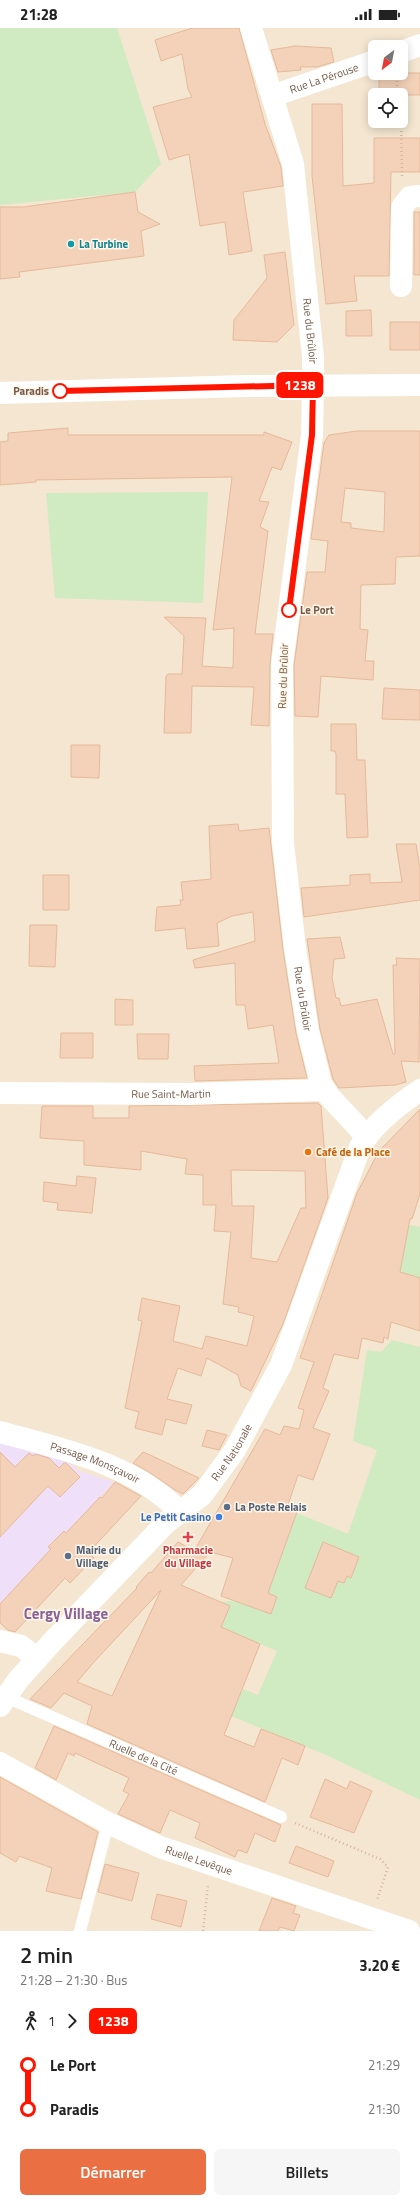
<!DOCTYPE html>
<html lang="fr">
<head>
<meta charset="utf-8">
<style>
	body { margin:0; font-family:"Titillium Web",sans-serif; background:#f6f6f6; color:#222; height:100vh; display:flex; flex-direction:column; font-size:15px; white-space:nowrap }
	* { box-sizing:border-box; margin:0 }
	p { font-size:13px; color:#767676 }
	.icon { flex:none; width:22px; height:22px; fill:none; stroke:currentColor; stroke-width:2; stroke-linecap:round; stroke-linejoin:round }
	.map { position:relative; height:1903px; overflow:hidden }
	.sheet { display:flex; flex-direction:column; background:#fff; flex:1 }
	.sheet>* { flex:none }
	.badge { padding:0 8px; border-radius:6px; font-size:14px; line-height:26px }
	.needle { width:26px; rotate:212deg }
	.controls { position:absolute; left:368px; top:12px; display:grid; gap:8px }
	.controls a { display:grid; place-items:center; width:40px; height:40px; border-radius:6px; background:#fff; box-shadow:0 2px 10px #0003; font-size:20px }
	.map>.badge { position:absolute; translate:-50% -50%; box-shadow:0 0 0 2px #fff }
	.legs { display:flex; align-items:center; gap:6px; height:44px; padding:0 20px; font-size:13px }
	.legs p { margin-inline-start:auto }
	.headline { display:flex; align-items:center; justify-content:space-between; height:68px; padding:0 20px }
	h1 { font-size:22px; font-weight:600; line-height:30px }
	.button { display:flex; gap:8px; margin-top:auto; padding:8px 20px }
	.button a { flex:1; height:46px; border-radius:6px; background:#ea7044; color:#fff; font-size:16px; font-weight:600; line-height:46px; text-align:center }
	.button a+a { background:#f6f6f6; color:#222 }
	ul { padding:0 20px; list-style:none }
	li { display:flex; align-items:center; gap:14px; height:44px; font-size:15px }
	li i { display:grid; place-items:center; width:6px; height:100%; margin:0 5px; background:currentColor }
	li i::after { content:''; width:10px; height:10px; margin:-5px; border:3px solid; border-radius:50%; background:#fff }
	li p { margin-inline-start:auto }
	li:first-child i { background:linear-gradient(#0000 50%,currentColor 0) }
	li:last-child i { background:linear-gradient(currentColor 50%,#0000 0) }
	.status { display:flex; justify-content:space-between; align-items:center; height:28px; padding:0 20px; background:#fff; direction:ltr }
	.status svg { height:11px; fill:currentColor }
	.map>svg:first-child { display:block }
	.residential { fill:#f4e6d1; fill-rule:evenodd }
	.education { fill:#f0dff9 }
	.green { fill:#d0eac1; fill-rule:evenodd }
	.building { fill:#f3d2b9; stroke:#e6b999; fill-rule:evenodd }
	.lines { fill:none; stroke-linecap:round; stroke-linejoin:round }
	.path { stroke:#d7b69d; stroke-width:2.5; stroke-dasharray:1 3; stroke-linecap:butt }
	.service { stroke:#fff; stroke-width:12 }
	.minor { stroke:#fff; stroke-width:22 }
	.tertiary { stroke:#fff; stroke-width:22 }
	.line-1-casing { stroke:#fff; stroke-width:9 }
	.line-1 { stroke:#ff1400; stroke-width:6 }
	.culture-dot { fill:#0f9aa8; stroke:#fff7e9; stroke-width:1.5 }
	.stop-1-dot { fill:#fff; stroke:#ff1400; stroke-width:2 }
	.food-dot { fill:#e8710a; stroke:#fff7e9; stroke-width:1.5 }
	.service-dot { fill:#5c6f8a; stroke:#fff7e9; stroke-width:1.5 }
	.shop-dot { fill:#3f7fe0; stroke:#fff7e9; stroke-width:1.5 }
	.health-dot { fill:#e0444e; stroke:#fff7e9; stroke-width:1.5 }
	.labels { text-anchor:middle; stroke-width:3; stroke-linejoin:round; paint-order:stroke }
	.street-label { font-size:11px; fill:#755a48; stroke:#fff7e9 }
	.culture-label { font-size:11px; font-weight:bold; fill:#0d838f; stroke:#fff7e9; text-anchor:start }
	.stop-label { font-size:11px; font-weight:bold; fill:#755a48; stroke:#fff7e9; text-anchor:end }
	.food-label { font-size:11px; font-weight:bold; fill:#c56008; stroke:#fff7e9; text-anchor:start }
	.service-label { font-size:11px; font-weight:bold; fill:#4e5e75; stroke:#fff7e9; text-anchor:start }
	.shop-label { font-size:11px; font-weight:bold; fill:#366cbe; stroke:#fff7e9; text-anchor:end }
	.health-label { font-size:11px; font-weight:bold; fill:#be3a42; stroke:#fff7e9 }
	.district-label { font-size:15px; font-weight:bold; fill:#896399; stroke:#fff7e9 }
</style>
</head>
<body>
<div class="status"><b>21:28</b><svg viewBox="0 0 49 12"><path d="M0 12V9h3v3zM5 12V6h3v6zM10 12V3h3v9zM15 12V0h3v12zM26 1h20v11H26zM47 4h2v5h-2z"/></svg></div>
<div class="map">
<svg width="420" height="1903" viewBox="0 0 420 1903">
	<rect width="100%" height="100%" fill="#fdf3e2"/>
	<path class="residential" d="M0,0H420V1536L326,1727L420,1772V1903H0ZM375,19H401V45H375ZM375,67H401V93H375Z"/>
	<path class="education" d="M0,1411L70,1435L79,1443L114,1454L66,1505L64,1503L59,1513L56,1510L48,1518L51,1521L0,1576Z"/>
	<path class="green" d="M0,0H117L161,136L135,164L0,177Z
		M208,464L203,575L55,570L46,465Z
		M409,1197L420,1199V1250L379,1238Z
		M392,1312L420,1319V1772L326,1727L231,1688L243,1661L258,1667L277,1623L221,1600L224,1592L215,1587L220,1574L233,1573L271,1586L277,1569L268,1565L297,1485L348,1506L377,1422L353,1413L367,1322L381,1324ZM323,1514L359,1529L351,1550L347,1548L344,1555L338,1553Z"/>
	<path class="building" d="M192,0H239L265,96L281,139L283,158L243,164L252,223L229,227L225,194L200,198L189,126L169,132L153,79L192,69L188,61L182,26L161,33L155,12Z
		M295,18L331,20L334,34L317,39H300L301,42L278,44L271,22Z
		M379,45H420V67H379Z
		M312,76H342L343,158L374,155V110H420V144H391L389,248H354L357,273L326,276L312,148Z
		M135,164L138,184L160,196L141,203L144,228L19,244L20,249L0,251V179H23Z
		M414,184H420V247H414Z
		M285,224L294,297L277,314L233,312L234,292L267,250L264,227Z
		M371,282L372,308H346V283Z
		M390,294H420V322H390Z
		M68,400V407H264V404L292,414L281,442L272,439L259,473L269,474L260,499L268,503L255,606H273L270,636L269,698L251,697L254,659L192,658L191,705H164L166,648L168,646H182L184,608L164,589L206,590L202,638L233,640L234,600L213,602L232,449L36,452V454L0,457V414L8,413V405Z
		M357,403H420V528L396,529L395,556L361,557L360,601L368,602L365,633H374L373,652L321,648L318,689L295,688L294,637L307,544H325L328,513L311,511L324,415L329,407ZM345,460L385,464L384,504L351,500V495L341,494Z
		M384,660L420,662V692L382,691Z
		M331,696H356L357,732H365L368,809L347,810L345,766H336V726L335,723H331Z
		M71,717H100L99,750L71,749Z
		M238,796L239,803L269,800L283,922L296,1005L307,1050L195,1053L194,1038L279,1035L273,997L248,1001L245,977H236L235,935L195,940L193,932L255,913L253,884L232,888L217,895L219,918L187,921L185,900L155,903L157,879L181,877L180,872H183L181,854L211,851L209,798Z
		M396,816H416L420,840V872L304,889L301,860L350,857V847L370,846V855L402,854Z
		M43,847H69V882H43Z
		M30,897H57L55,939L29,938Z
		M340,909L345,930L334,931L332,950L336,970H339L341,978L377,971L393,1026H395L393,937H397L396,930L420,931L419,1034L401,1033L406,1054L395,1057L339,1060L333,1051L320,1001L307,911Z
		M115,971L133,972V997H115Z
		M61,1005H93V1030H60Z
		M137,1006H169L168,1031H138Z
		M318,1075L321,1078L328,1170L283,1296L251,1363L241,1358L238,1347L207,1330L201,1348L178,1340L167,1371L192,1377L186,1396L166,1391L162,1407L135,1400L139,1384L125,1380L142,1293L138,1292L142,1270L180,1278L173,1313L202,1321L206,1308L247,1318L254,1288L238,1284L239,1279L223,1276L231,1204L214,1203L216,1177H203V1147L185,1146L187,1131L141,1123V1142L84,1137V1113L40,1110L42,1078H93V1090H129V1078ZM231,1142L305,1143L306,1180H301L277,1234L251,1230L254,1178H232Z
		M420,1081V1166L412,1191H410L400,1244L420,1250V1303L391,1294L388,1311L384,1309L383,1315L362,1310L358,1331L334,1326L323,1360L329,1363L313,1400L330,1406L313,1452L298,1447L287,1480L297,1484L268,1565L277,1569L271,1586L221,1568L233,1530L210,1524L181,1557L230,1578L221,1599L260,1616L224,1707L254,1719L261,1701L305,1718L298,1737L282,1730L265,1774L87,1696L92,1678L64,1665L51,1680L30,1671L137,1560L136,1559L149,1544L151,1545L178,1514L194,1523L265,1401L280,1407L284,1398L299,1401L304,1382L298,1380L314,1334L300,1330L357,1165L379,1123ZM161,1562L112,1668L77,1654L94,1634Z
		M77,1148L96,1150L92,1185L57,1182L58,1175L43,1173L44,1154L76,1158Z
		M207,1402L227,1407L219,1422L202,1418Z
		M0,1424L15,1439L29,1425L33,1428L35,1426L49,1430L59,1440L64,1435H66L80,1449L60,1469L48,1458L0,1509Z
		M143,1424L150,1427L199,1450L183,1466L175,1462L149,1444L133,1435Z
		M115,1454L141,1468L88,1525L94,1530L70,1555L65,1550L15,1604L8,1602L0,1595V1576L51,1521L48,1519L64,1503L66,1505L100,1469L102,1470Z
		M323,1514L359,1529L351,1550L347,1548L344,1555L338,1553L331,1570L305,1560Z
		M54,1698L281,1797L275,1814L255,1805L247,1825L238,1822L235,1829L195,1810L200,1795L170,1782L160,1805L118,1786L129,1766L123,1763L129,1750L75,1725L74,1728L68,1725L56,1752L35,1740Z
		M0,1749L98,1804L81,1871L46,1863L52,1840L19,1828L16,1834L0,1825Z
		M325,1751L347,1761L350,1753L372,1763L354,1805L310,1789Z
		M296,1818L334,1833L328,1849L289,1835Z
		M105,1836L139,1845L132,1873L98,1864Z
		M157,1866L187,1873L181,1899L151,1891Z
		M272,1870L296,1878L293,1885L300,1887L294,1903L280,1899L278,1903H259Z"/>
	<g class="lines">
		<path class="path" d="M397,45V67
			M401,79L402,150
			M295,1795L380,1831L388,1839L377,1872
			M203,1903L208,1857"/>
		<g class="service">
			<path id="s1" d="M6,1669L281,1789"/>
			<path d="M80,1903L108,1795"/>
		</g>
		<g class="minor">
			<path id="s2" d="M251,0L293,136L313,329V357"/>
			<path d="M401,24L420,17"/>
			<path id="s3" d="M272,68L375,33"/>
			<path d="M401,258L402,179L410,169L420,168"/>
			<path id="s4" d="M0,1065L189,1066L324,1062"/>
			<path id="s5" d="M0,1404C62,1421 135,1436 181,1485"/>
			<path d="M0,1613L21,1618L37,1630"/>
			<path id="s6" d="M0,1735L108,1795L160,1819L409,1903"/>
		</g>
		<g class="tertiary">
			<path id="s7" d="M313,357L312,407L282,636L283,815L295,920L308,1003L321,1056L329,1068L367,1109"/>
			<path d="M0,365L246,358L420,357"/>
			<path id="s8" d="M0,1678L18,1652L53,1613L166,1495L202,1467L235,1422L281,1337L360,1119C373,1096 398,1077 420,1062"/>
		</g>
	</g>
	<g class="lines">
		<g class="line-1-casing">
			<path id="line-1" d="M60,363L313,357L312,407L289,582"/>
		</g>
		<use href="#line-1" class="line-1"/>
	</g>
	<circle class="culture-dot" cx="71" cy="216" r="4"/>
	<g class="stop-1-dot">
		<circle cx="60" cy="363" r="7"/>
		<circle cx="289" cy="582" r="7"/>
	</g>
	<circle class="food-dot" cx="308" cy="1124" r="4"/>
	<g class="service-dot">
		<circle cx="227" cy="1479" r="4"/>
		<circle cx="68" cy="1528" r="4"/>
	</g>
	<circle class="shop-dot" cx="219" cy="1489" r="4"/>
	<path class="health-dot" d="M186 1503h4v4h4v4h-4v4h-4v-4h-4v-4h4z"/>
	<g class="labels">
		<g class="street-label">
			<text dy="4" stroke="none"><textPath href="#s3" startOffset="55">Rue La Pérouse</textPath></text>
			<text dy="4" stroke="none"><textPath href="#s2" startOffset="310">Rue du Brûloir</textPath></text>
			<text transform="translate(283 648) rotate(-88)" y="4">Rue du Brûloir</text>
			<text dy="4" stroke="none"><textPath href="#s7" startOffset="617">Rue du Brûloir</textPath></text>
			<text dy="4" stroke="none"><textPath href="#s4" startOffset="171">Rue Saint-Martin</textPath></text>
			<text dy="4" stroke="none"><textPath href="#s8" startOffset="345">Rue Nationale</textPath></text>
			<text dy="4" stroke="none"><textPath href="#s5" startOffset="100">Passage Monsçavoir</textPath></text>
			<text dy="4" stroke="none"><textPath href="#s1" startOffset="150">Ruelle de la Cité</textPath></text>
			<text dy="4" stroke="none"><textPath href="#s6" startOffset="222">Ruelle Levêque</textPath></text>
		</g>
		<g class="culture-label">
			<text x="79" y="220">La Turbine</text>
		</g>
		<g class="stop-label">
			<text x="49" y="367">Paradis</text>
			<text x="300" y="586" text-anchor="start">Le Port</text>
		</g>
		<g class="food-label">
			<text x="316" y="1128">Café de la Place</text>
		</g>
		<g class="service-label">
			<text x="235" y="1483">La Poste Relais</text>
			<text x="76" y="1526">Mairie du<tspan x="76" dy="13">Village</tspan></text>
		</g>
		<g class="shop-label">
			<text x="211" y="1493">Le Petit Casino</text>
		</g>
		<g class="health-label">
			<text x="188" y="1526">Pharmacie<tspan x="188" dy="13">du Village</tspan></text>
		</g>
		<g class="district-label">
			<text x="66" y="1591">Cergy Village</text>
		</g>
	</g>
</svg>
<div class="controls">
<a><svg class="needle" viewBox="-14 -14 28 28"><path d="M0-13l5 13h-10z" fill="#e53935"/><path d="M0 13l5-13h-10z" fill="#767676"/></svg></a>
<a><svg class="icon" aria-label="locate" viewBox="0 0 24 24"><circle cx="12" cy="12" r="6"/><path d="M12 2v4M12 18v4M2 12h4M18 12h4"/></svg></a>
</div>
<b class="badge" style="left:300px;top:357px;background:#ff1400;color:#fff">1238</b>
</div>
<section class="sheet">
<div class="headline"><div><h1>2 min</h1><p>21:28 – 21:30 · Bus</p></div><b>3.20 €</b></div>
<div class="legs"><svg class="icon" aria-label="walk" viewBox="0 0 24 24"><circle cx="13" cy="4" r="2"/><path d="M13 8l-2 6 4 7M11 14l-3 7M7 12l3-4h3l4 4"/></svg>1<svg class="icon" aria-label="forward" viewBox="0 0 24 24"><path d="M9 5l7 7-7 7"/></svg><b class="badge" style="background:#ff1400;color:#fff">1238</b></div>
<ul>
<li><i style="color:#ff1400"></i><b>Le Port</b><p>21:29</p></li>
<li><i style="color:#ff1400"></i><b>Paradis</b><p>21:30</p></li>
</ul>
<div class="button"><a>Démarrer</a><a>Billets</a></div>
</section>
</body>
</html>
